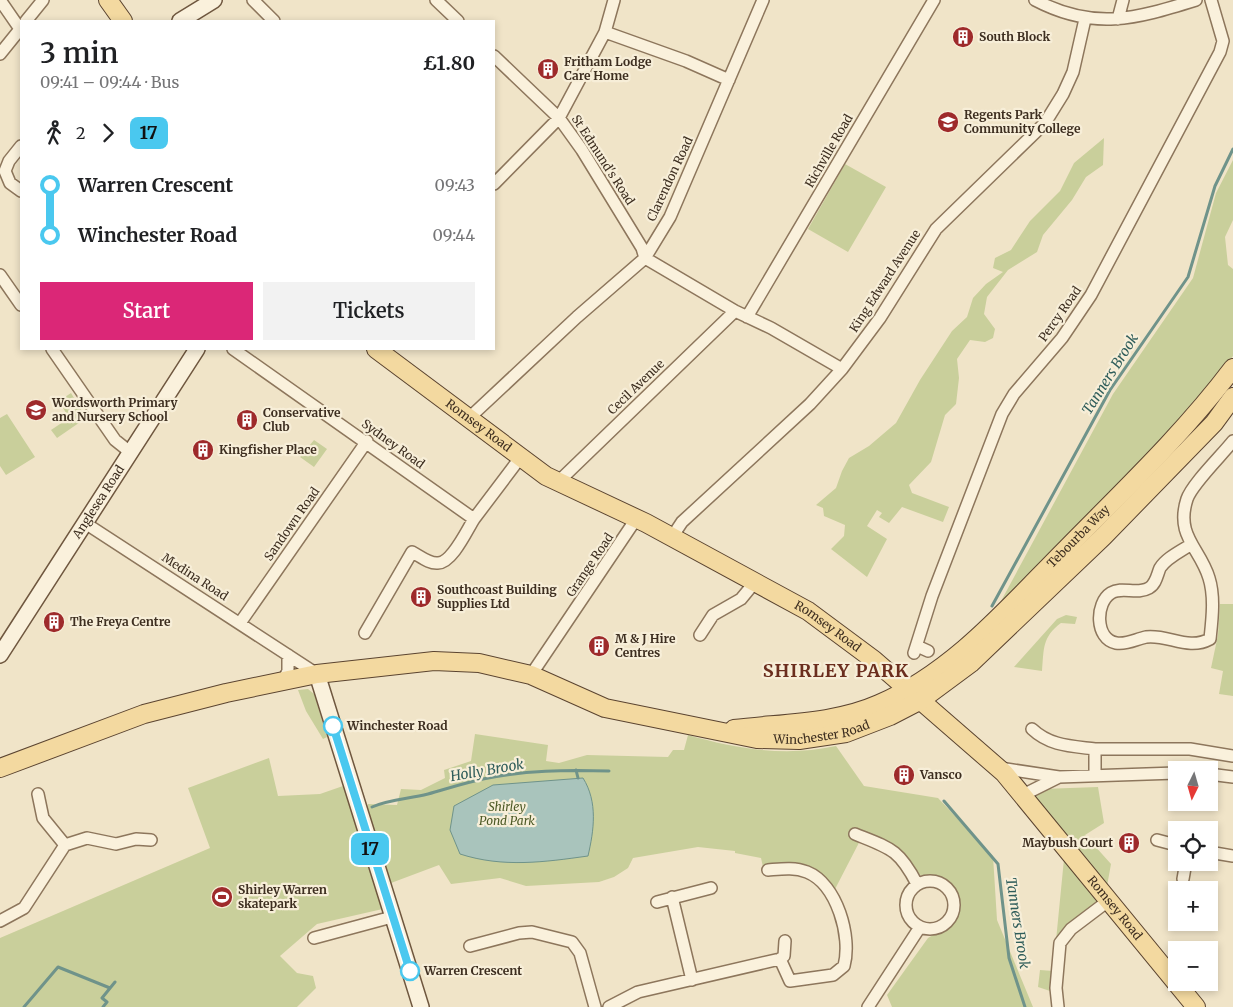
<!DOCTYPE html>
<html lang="en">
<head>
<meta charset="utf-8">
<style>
	body { margin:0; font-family:Merriweather,serif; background:#f2f2f2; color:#202124; height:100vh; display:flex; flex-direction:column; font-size:19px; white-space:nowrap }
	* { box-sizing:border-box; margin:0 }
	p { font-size:16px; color:#757577 }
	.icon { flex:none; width:28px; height:28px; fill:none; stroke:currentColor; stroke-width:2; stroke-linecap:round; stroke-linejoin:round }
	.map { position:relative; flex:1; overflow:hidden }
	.panel { position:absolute; left:20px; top:20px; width:475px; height:330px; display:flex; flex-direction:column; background:#fff; border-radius:0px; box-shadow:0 2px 8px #0003 }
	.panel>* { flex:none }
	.badge { padding:0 10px; border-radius:8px; font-size:18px; line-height:32px }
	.needle { width:32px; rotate:185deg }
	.controls { position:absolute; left:1168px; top:761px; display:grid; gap:10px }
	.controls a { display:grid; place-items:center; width:50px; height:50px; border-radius:0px; background:#fff; box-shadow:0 2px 8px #0003; font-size:25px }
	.map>.badge { position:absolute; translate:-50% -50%; box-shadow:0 0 0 2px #fff }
	.legs { display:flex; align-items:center; gap:8px; height:55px; padding:0 20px; font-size:16px }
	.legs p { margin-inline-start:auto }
	.headline { display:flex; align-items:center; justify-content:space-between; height:85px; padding:0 20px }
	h1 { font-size:28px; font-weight:600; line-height:38px }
	.button { display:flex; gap:10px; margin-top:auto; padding:10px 20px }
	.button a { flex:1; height:58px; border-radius:0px; background:#db2777; color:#fff; font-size:20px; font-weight:600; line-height:58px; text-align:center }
	.button a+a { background:#f2f2f2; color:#202124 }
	ul { padding:0 20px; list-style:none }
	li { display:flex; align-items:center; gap:18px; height:50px; font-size:19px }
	li i { display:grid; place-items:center; width:8px; height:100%; margin:0 6px; background:currentColor }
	li i::after { content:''; width:12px; height:12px; margin:-6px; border:4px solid; border-radius:50%; background:#fff }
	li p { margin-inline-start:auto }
	li:first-child i { background:linear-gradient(#0000 50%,currentColor 0) }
	li:last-child i { background:linear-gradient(currentColor 50%,#0000 0) }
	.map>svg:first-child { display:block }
	.green { fill:#c9cf9b }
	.water { fill:#a9c4bc; stroke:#6f938a }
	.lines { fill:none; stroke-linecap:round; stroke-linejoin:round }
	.stream { stroke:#6f938a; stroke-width:3 }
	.street-casing { stroke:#8d765c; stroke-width:14 }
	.secondary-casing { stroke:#6f573f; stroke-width:18 }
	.primary-casing { stroke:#5b4430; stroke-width:20 }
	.street { stroke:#faf1dc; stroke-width:11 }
	.secondary { stroke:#faf1dc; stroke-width:15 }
	.primary { stroke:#f3d9a0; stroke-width:18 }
	.line-1-casing { stroke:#fff; stroke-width:11 }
	.line-1 { stroke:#4ac8ef; stroke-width:8 }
	.stop-1-dot { fill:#fff; stroke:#4ac8ef; stroke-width:2.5 }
	.labels { text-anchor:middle; stroke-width:4.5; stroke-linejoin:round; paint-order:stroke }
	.poi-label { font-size:12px; font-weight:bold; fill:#3d2e20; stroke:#f7eed8; text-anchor:start }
	.street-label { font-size:12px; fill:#3d2e20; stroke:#f7eed8 }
	.stop-label { font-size:12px; font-weight:bold; fill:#3d2e20; stroke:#f7eed8; text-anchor:start }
	.park-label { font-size:12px; font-style:italic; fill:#4d5a26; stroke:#f7eed8 }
	.water-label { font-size:14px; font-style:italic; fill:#2f5d5a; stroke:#f7eed8 }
	.district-label { font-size:18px; font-weight:bold; letter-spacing:1px; fill:#6b2e1e; stroke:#f7eed8 }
</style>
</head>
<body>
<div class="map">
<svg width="1233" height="1007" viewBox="0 0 1233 1007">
	<rect width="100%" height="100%" fill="#f0e4c8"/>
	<path class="green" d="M1104,138L1103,165L1086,177L1072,200L1043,235L1037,252L1008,270L987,297L984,314L995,329L993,338L985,342L970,340L957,359L959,378L956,404L945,415L931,462L909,485L912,493L949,507L943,522L902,507L889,523L879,517L882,513L877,510L867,526L887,539L867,577L831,549L844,536L845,525L824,516L823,508L816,505L836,488L842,471L849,458L869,446L896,423L920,380L952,331L967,317L973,298L986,284L1003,272L993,268L995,258L1011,250L1030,221L1060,191L1074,163Z
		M1233,160V220L1225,237L1228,265L1233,269V356L1198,406L994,614L1113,394L1193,278L1216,193Z
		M845,164L886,187L848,252L808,229Z
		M71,393L86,418L57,438L51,430L69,418L59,401Z
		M7,414L35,457L6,475L0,466V418Z
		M314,440L327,449L314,467L300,457Z
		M1220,604H1233V696L1219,694L1223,671L1211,668L1218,635Z
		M1066,615L1077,617L1075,624L1061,623C1042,637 1044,649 1042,671L1014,667L1057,619Z
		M308,689L314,694L327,737L323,739L306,711L298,690Z
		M475,734L548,745L546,761L559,763L587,755L668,757L673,750H684L688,735C737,749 785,757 836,746L864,786L938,798L993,856L997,920L1033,1007H892L887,995L928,938L948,926L957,914L955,893L946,884L918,874C902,846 893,845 864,833L833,893L792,866L763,867L761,858L735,853V851L698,847L633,858L628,868L614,877L599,882L526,886L500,878L451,884L439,865L391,883L382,869L365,815L368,804L397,805L401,789L421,790L445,778L444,770L471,761Z
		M269,758L278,796L320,794L343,786L387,908L317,924L280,956L297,973L313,976L316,988L297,1007H0V938L210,848L188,788Z
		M1098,787L1104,823L1085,835L1111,864L1107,886L1036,799V794L1042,789Z
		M1064,859L1100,906L1060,943L1056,993L1038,987L1040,970L1053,971Z"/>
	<path class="water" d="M583,778C598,802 594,830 588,856C545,862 503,868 460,854L450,830L454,806L493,785Z"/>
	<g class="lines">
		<path class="stream" d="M992,606L1110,390L1188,277L1215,186L1233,149
			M576,770L578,778
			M944,801L998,864L1009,958L1025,1007
			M372,807C390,799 409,799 428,794C446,789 464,783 483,779C525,770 566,770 609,771
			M24,1007L58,967L110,988
			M103,1007L107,1002L102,998L115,982"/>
		<g class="street-casing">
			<path id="street" d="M0,0L20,29
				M253,0L274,21
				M436,0L458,21
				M1035,0C1094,31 1135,19 1196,0
				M1118,19L1123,0
				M26,21L43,0
				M605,32L686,61L729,80
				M0,54L21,28
				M494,56L559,118L582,150L642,248L645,258L735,311L771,328L842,369
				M21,146L9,161L5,171L10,183L21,191
				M494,184L559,118L605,32L614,0
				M0,275L21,305
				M747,317L934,0
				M52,349L115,440L130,452
				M233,349L474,519L520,458
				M468,419L577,317L645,258L670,217L763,0
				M558,482L735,311
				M85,523L317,674
				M672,537L682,522L810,404L842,369L880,318L936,229L1045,123L1063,94L1073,72L1085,19
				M1190,545C1181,551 1166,558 1160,568C1157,575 1156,584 1149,588C1137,595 1122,586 1111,593C1095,603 1095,639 1116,643C1127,645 1136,639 1146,637C1168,634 1188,651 1210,639C1212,620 1215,597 1209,578C1200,548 1175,536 1187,499C1192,484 1222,455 1233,441
				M240,623L367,441
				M365,633L412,552C420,556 429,564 438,563C452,563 467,530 474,519
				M700,635L713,615L741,599L755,582
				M917,646L928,651
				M914,653L932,596L1002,414L1014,394L1062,338L1091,295L1220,52L1223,41L1211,0
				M531,675L636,519
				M283,681L288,671V655
				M1032,729C1050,746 1071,746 1095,749V775
				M1095,749H1190L1233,756
				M1000,768L1059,777L1176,773
				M1209,774L1233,777
				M38,794L43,818L65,845
				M1023,795L1059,777
				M855,834C890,848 899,849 917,884
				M1157,840L1176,845
				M1209,852L1233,856
				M768,870C781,869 794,867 807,872C837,884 852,937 844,966L833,975L790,981L780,959
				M1183,879L1186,862
				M906 905a24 24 0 1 1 48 0a24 24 0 1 1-48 0Z
				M672,897L692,980
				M657,902L711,888
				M0,921L24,908L65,845L87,838L116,844L136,839L151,840
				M314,938L392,917
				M470,946L519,933L532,932L572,942L580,953L595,1007
				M609,1007L638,992L780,959L784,956L785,941
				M868,1007L920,927
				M1058,1007L1056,988L1060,943L1071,929L1108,901"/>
		</g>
		<g class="secondary-casing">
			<g id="secondary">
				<path d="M180,21L214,0"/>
				<path id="s1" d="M0,655L197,349"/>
				<path d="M317,674L421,1007"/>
			</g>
		</g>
		<g class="primary-casing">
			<g id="primary">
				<path d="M108,0L123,21"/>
				<path id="s2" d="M376,349L546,476L646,523L808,611L874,660L1004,773L1196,1007"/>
				<path id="s3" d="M734,729C782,723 834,724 879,704C955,671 1009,606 1067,548C1124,490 1184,433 1233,368"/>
				<path id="s4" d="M0,768L144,714L226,693L317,674L434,661L479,663L531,675L605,708L757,739L799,740L846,733L890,716L921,700L971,663L1103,537L1214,423L1233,397"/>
			</g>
		</g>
		<use href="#street" class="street"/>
		<use href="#secondary" class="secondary"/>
		<use href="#primary" class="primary"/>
	</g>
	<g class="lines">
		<g class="line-1-casing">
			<path id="line-1" d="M333,726L410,971"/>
		</g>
		<use href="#line-1" class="line-1"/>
	</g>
	<defs>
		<g id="building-disc" transform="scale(1.125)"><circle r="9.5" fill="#9e2a2b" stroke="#f7eed8"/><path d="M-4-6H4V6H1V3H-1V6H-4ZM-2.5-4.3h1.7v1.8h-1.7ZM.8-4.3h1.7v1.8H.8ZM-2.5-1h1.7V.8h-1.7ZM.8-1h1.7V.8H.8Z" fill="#fff"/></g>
		<g id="school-disc" transform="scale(1.125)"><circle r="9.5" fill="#9e2a2b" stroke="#f7eed8"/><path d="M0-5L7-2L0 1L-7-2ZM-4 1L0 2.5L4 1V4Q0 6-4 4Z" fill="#fff"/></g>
		<g id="stadium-disc" transform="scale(1.125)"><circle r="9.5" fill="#9e2a2b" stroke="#f7eed8"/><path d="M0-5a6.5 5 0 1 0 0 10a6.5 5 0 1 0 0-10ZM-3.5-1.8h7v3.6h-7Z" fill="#fff"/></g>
	</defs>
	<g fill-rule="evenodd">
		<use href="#building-disc" x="963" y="37"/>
		<use href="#building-disc" x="548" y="69"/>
		<use href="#school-disc" x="948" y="122"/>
		<use href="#school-disc" x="36" y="410"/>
		<use href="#building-disc" x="247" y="420"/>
		<use href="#building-disc" x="203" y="450"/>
		<use href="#building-disc" x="421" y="597"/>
		<use href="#building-disc" x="54" y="622"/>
		<use href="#building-disc" x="599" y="646"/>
		<use href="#building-disc" x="904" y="775"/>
		<use href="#building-disc" x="1129" y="843"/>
		<use href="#stadium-disc" x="222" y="897"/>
	</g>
	<g class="stop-1-dot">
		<circle cx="333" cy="726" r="9"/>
		<circle cx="410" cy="971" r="9"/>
	</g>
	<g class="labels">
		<g class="poi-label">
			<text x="979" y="41">South Block</text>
			<text x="564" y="66">Fritham Lodge<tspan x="564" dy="14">Care Home</tspan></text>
			<text x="964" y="119">Regents Park<tspan x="964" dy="14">Community College</tspan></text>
			<text x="52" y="407">Wordsworth Primary<tspan x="52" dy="14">and Nursery School</tspan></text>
			<text x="263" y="417">Conservative<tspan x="263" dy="14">Club</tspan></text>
			<text x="219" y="454">Kingfisher Place</text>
			<text x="437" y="594">Southcoast Building<tspan x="437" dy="14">Supplies Ltd</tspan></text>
			<text x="70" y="626">The Freya Centre</text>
			<text x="615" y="643">M &amp; J Hire<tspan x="615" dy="14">Centres</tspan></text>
			<text x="920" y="779">Vansco</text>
			<text x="1113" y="847" text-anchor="end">Maybush Court</text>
			<text x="238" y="894">Shirley Warren<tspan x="238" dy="14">skatepark</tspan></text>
		</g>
		<g class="street-label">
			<text transform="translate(829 151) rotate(-60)" y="4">Richville Road</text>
			<text transform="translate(603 160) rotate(57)" y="4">St Edmund's Road</text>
			<text transform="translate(670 179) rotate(-65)" y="4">Clarendon Road</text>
			<text transform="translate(885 281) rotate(-57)" y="4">King Edward Avenue</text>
			<text transform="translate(1060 314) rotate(-55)" y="4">Percy Road</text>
			<text transform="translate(636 387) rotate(-44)" y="4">Cecil Avenue</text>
			<text dy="4" stroke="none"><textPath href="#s2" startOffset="128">Romsey Road</textPath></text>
			<text transform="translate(393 444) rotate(36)" y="4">Sydney Road</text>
			<text dy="4" stroke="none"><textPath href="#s1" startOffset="182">Anglesea Road</textPath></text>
			<text transform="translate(292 524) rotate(-55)" y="4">Sandown Road</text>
			<text dy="4" stroke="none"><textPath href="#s3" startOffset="410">Tebourba Way</textPath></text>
			<text transform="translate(590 565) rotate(-56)" y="4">Grange Road</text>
			<text transform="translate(195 577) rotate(33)" y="4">Medina Road</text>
			<text dy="4" stroke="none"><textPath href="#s2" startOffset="532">Romsey Road</textPath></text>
			<text dy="4" stroke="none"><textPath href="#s4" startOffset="849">Winchester Road</textPath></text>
			<text dy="4" stroke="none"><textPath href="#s2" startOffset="936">Romsey Road</textPath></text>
		</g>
		<g class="stop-label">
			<text x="347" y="730">Winchester Road</text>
			<text x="424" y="975">Warren Crescent</text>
		</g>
		<g class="park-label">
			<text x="507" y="811">Shirley<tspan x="507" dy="14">Pond Park</tspan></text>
		</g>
		<g class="water-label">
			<text transform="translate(1110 374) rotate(-58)" y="5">Tanners Brook</text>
			<text transform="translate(487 770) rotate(-10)" y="5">Holly Brook</text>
			<text transform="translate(1018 923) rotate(81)" y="5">Tanners Brook</text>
		</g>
		<g class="district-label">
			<text x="836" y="677">SHIRLEY PARK</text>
		</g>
	</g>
</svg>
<div class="controls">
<a><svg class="needle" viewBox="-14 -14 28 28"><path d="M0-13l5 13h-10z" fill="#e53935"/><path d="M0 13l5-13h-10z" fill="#757577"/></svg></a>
<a><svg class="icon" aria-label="locate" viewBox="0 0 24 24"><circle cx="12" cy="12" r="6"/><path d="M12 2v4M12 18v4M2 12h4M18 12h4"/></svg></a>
<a>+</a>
<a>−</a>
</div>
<b class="badge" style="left:370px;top:849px;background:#4ac8ef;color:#111">17</b>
<section class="panel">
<div class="headline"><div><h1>3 min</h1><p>09:41 – 09:44 · Bus</p></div><b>£1.80</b></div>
<div class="legs"><svg class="icon" aria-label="walk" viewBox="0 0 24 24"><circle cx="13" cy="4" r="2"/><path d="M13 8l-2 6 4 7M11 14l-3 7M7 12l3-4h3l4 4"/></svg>2<svg class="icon" aria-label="forward" viewBox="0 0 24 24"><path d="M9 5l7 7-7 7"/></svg><b class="badge" style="background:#4ac8ef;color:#111">17</b></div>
<ul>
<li><i style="color:#4ac8ef"></i><b>Warren Crescent</b><p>09:43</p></li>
<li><i style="color:#4ac8ef"></i><b>Winchester Road</b><p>09:44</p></li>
</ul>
<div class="button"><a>Start</a><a>Tickets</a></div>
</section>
</div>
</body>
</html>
